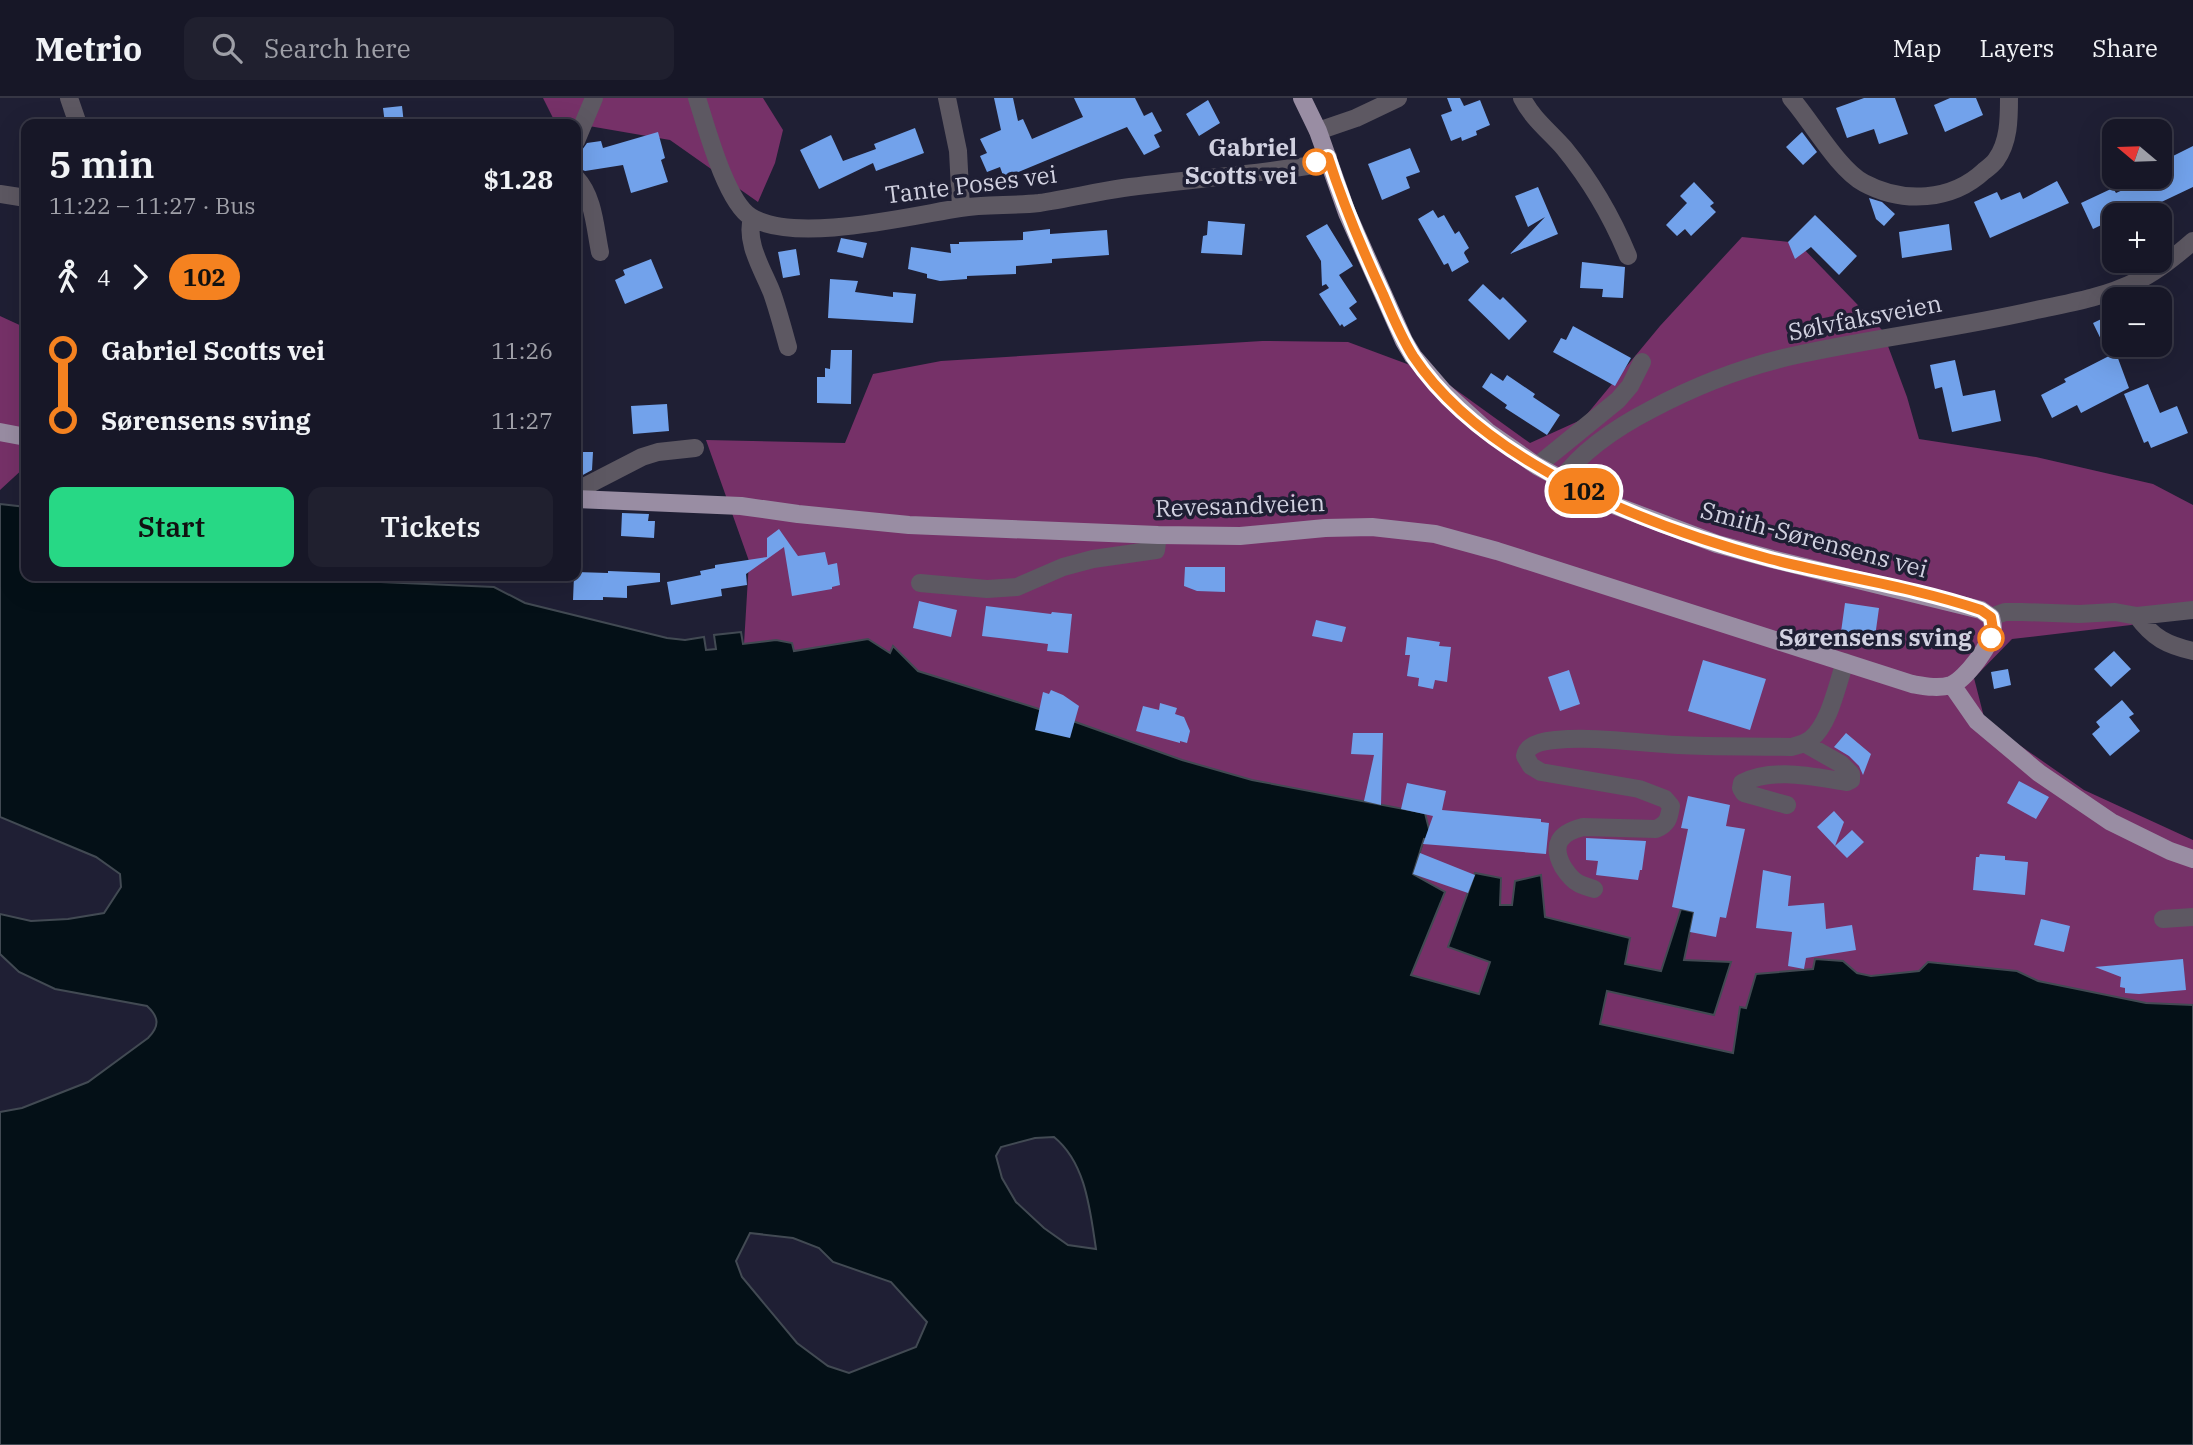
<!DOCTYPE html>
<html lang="en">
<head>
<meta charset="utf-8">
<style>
	body { margin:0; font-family:"IBM Plex Serif",serif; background:#20202f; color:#f1f3f6; height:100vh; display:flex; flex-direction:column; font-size:26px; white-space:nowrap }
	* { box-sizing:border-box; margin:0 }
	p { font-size:23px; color:#9e9fa7 }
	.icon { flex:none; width:38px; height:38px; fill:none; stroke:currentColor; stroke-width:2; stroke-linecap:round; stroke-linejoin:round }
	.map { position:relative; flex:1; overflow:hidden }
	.panel { position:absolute; left:21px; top:21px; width:560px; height:462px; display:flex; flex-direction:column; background:#171727; border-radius:14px; box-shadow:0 7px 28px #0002,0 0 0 2px #363644 }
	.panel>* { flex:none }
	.badge { padding:0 14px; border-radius:23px; font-size:24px; line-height:46px }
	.needle { width:46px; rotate:289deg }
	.controls { position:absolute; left:2102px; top:21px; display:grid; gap:14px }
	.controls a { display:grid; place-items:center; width:70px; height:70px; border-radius:14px; background:#171727; box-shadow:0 7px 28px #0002,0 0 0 2px #363644; font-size:35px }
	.map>.badge { position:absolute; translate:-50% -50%; box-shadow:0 0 0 4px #fff }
	.legs { display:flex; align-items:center; gap:10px; height:77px; padding:0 28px; font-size:23px }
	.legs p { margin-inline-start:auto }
	.summary { display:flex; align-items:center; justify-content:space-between; height:119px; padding:0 28px }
	h1 { font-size:38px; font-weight:600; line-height:52px }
	.action { display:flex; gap:14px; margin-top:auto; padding:14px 28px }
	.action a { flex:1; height:80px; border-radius:14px; background:#27d885; color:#111; font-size:28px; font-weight:600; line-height:80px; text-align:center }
	.action a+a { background:#20202f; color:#f1f3f6 }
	ul { padding:0 28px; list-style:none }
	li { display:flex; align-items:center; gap:24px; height:70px; font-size:26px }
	li i { display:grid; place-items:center; width:10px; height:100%; margin:0 9px; background:currentColor }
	li i::after { content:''; width:18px; height:18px; margin:-9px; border:5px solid; border-radius:50%; background:#171727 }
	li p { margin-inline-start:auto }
	li:first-child i { background:linear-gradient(#0000 50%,currentColor 0) }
	li:last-child i { background:linear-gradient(currentColor 50%,#0000 0) }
	header { display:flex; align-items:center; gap:42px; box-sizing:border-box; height:98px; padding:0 35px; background:#171727; border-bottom:2px solid #363644 }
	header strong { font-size:33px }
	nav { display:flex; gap:38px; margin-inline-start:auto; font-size:24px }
	.search { width:490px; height:63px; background:#20202f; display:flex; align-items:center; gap:18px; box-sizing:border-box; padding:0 24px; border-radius:14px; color:#9e9fa7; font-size:26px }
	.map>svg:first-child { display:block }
	.forest { fill:#763168 }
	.water { fill:#041017; stroke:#424a53; stroke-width:2; fill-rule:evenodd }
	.building { fill:#72a2eb }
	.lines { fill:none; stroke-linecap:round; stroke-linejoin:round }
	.minor { stroke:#5d5862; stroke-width:18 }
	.major { stroke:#998da3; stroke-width:18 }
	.line-1-casing { stroke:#fff; stroke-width:16 }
	.line-1 { stroke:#f58220; stroke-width:10 }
	.stop-1-dot { fill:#fff; stroke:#f58220; stroke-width:3.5 }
	.labels { text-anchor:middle; stroke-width:7; stroke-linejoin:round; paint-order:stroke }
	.stop-label { font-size:24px; font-weight:bold; fill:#d1d1e0; stroke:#1f1f34; text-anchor:end }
	.street-label { font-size:24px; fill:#d1d1e0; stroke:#1f1f34 }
</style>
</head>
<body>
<header>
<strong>Metrio</strong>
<div class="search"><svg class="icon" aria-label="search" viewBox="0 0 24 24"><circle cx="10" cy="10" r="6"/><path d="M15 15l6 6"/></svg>Search here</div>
<nav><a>Map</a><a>Layers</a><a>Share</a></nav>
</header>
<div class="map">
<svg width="2193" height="1347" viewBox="0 0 2193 1347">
	<rect width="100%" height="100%" fill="#1f1f34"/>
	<path class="forest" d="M543,0H763L783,32L775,65L758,104L670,42L554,22Z
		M1742,139L1798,145L1882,232L1907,299L1919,341L2036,359L2153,386L2193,407V513L2131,527L2012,541L1974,580L1985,623L2084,692L2193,742V907L2146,905L2038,883L2017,873L1928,864L1919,873L1871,878L1857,875L1843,863L1816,861L1813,871L1745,911L1740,909L1733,956L1600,926L1607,893L1730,864L1684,863L1681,811L1661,873L1625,866L1629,840L1544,819L1540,777L1512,807H1499L1501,780L1476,775L1490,864L1479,896L1410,877L1445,794L1413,776L1425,741L1252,682L1182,662L1039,611L918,573L893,548L890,555L868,541L794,553L776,542L744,546L749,463L706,342L845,345L873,276L941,263L1262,243L1348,244L1434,276L1530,345L1583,321L1660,228Z
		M0,218L26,230V368L0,392Z"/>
	<path class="water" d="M0,406L26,409V478H320L358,483L494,489L525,505L667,540L685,542L704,539L706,552L716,551L714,537L741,534L743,546L776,542L792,545L794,553L868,541L890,555L893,548L918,573L1039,611L1182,662L1252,682L1425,715L1432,743L1424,741L1413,776L1445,794L1411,877L1479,896L1490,864L1448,849L1475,775L1501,780L1500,807H1512L1515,783L1541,777L1545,819L1630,840L1625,866L1661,873L1681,811L1694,814L1684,862L1731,864L1714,917L1607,893L1600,926L1733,955L1740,909L1746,910L1756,876L1813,871L1815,861L1843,863L1857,875L1871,878L1919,873L1928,864L2017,873L2038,883L2146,905L2193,907V1347H0V1014L22,1010L88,984L148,940C160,928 159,919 147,908L55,891L19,874L0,856V816L31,823L68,821L104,815L121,789L120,776L96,759L0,719ZM1054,1039C1086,1065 1090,1112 1096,1151L1068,1147L1044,1130L1016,1104L1002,1080L996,1058L1001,1049L1035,1040ZM750,1135L793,1140L819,1150L833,1164L891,1184L927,1224L916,1249L849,1275L828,1268L797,1245L742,1179L736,1163Z"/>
	<path class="building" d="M994,0H1013L1018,23L1023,21L1032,41L1083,19L1074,0H1135L1144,18L1152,14L1162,33L1154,37L1160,49L1144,57L1127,29L1004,80L1000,69L987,74L980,58L987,55L980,41L1001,32Z
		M1447,0H1460L1464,8L1480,2L1490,27L1476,33L1477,37L1462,43L1461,39L1451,43L1441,17L1452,13Z
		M1864,0H1895L1908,36L1879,46L1874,31L1847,40L1836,10Z
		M1950,0H1976L1983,17L1945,34L1934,7Z
		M1208,2L1220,25L1199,38L1186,16Z
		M402,8L404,26H385L383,10Z
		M915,30L924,55L876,73L873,65L819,91L800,52L831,37L843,63L876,51L874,46Z
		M658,34L665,60L661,62L668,84L631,95L623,67L585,73L576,69V54L582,52L587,45L601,43L603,50Z
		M1802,34L1817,54L1803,67L1786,49Z
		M2193,48V89L2134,117H2114V121L2093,131L2081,105L2113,90L2116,95L2152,79H2160V71L2172,65L2169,60Z
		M1410,50L1420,74L1406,79L1410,90L1382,102L1368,66Z
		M2057,83L2069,105L1990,140L1974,104L1997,94L2001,102L2020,94L2023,101Z
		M1694,84L1714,105L1710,108L1716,114L1691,138L1685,131L1677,138L1666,127L1687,105L1680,98Z
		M1538,89L1558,136L1510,156L1545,119L1528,129L1515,98Z
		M1869,100L1882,104L1895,116L1884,128L1876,121Z
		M1433,112L1438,120L1444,117L1455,136L1459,133L1469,150L1465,153L1464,155L1469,164L1452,174L1448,165L1444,167L1418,121Z
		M1815,117L1857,158L1839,177L1811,149L1795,161L1788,144Z
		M1208,123L1245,126L1242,157L1201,155L1203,138L1207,137Z
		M1327,126L1353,168L1339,177L1357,204L1349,210L1357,221L1344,229L1342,226L1340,228L1319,196L1329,190L1326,186L1322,188L1321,163L1306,138Z
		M1949,126L1952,152L1902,160L1899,134Z
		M1050,131V136L1107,132L1109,157L1052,161V165L1016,168V176L967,178V181L940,183L927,180V176L908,171L911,149L951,155L950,146H959V144L1023,142V134Z
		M841,140L867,145L863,160L837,154Z
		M796,151L800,177L783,180L778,154Z
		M651,161L663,190L625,206L615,182L625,177L623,172Z
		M1582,164L1625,169L1623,200L1602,199L1603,191L1580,190Z
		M830,181L858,183L855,194L893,199V194L916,196L913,225L828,220Z
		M1483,186L1500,202L1503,199L1527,223L1509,242L1468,202Z
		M2114,215V256L2116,255L2129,290L2081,315L2077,307L2052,320L2041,297L2066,284L2064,281L2109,258L2093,225Z
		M1573,228L1631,260L1615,288L1553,254L1561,240L1566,242Z
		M831,252H852L851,306L817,305V279H825V270L830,271Z
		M1955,262L1963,298L1995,292L2001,323L1952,334L1942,289L1935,291L1930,267Z
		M1491,275L1503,283L1507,277L1535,296L1533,299L1560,317L1547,337L1505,310L1507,307L1482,289Z
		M2148,286L2160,315L2177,308L2188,335L2151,350L2148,343L2144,345L2124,296Z
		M667,306L669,333L633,336L631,308Z
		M576,354H593L592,372L581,378L576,377Z
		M622,415L649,416L648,423H655L654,440L621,438Z
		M779,431L798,458L825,454L828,467L837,465L840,487L832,489V491L792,498L784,449L746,476L747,487L721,491L722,498L671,507L667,484L701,477L700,473L715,470V467L767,459V440Z
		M1185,469H1225V494L1197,493L1184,488Z
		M608,473L660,475V484L627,488V500L603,499V502H573L574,478H576V474L608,475Z
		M919,503L957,512L951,539L913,530Z
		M1845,505L1879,510L1875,539L1841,534Z
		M986,508L1051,516L1052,514L1072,516L1068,555L1047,553L1048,546L982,538Z
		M1316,522L1346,529L1342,544L1312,538Z
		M1407,539L1440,544L1439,548L1451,549L1447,584L1435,582L1433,591L1418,588L1419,580L1407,578L1410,557H1405Z
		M2114,553L2131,571L2111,589L2094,571Z
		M1703,562L1766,581L1750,632L1688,613Z
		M2008,571L2011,587L1994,591L1991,574Z
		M1569,572L1580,606L1560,613L1548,579Z
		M1051,592L1063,597L1079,608L1070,640L1035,632L1043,594L1049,596Z
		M2122,602L2134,616L2129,619L2140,633L2110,658L2092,636L2100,629L2096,624Z
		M1160,605L1177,610L1175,616L1184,619L1190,633L1187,645L1180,643V645L1136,633L1143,608L1159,612Z
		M1353,635H1383L1381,707L1364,703L1374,657L1351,656Z
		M1846,635L1871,656L1863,677L1859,668L1849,658L1834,649Z
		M2019,683L2049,699L2036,721L2007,705Z
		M1407,685L1446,693L1442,712L1541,721V724L1549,725L1546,756L1423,746L1433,718L1401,711Z
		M1688,698L1730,707L1726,728L1745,731L1726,820L1720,819L1716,839L1690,834L1694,814L1672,809L1688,731L1681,730Z
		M1834,713L1844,724L1835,748L1817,729Z
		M1852,732L1864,744L1847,760L1835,748Z
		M1586,740L1646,743L1642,772H1640L1638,782L1596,777L1598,763L1586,762Z
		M1420,755L1475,777L1468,795L1413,776Z
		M1980,756L2005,758V762L2028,764L2025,797L1973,792L1976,759H1979Z
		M1763,772L1791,778L1788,808L1824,805L1826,831L1852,827L1856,852L1806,860L1804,871L1788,868L1792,834L1756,830Z
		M2041,821L2070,828L2064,854L2034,847Z
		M2183,861L2186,892L2139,896L2125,895V890L2120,889L2121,879L2095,869Z"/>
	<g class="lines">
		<path class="minor" d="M69,0L78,26
			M697,0C706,28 726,104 751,119C794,146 910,118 960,110C986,106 1013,108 1039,105C1067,101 1095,94 1123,90C1184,82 1246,77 1307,68L1328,59
			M947,0L958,53L961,110
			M1522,0C1532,20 1549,33 1564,50C1591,83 1612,119 1628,158
			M1791,0C1812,24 1838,71 1864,85C1903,106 1952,103 1984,73C1988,70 1993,66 1996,62C2009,44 2009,21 2009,0
			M1318,33L1356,20L1398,0
			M576,43L594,0
			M576,80C594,99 595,130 600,154
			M0,96L26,100
			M752,120C745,145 763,172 772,195C778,212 783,231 788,249
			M1537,368L1618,302L1630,288L1642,264
			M1561,382C1584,350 1619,328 1652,311C1699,286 1749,267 1801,256C1879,239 1958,230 2036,212C2070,205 2105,199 2137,183C2158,173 2176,158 2193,143
			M576,393L642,359L658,354L695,350
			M920,485L987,491L1017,489L1063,469L1093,461L1156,452L1158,437
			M2137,518C2153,540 2167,547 2193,553
			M1991,519L2005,514H2022L2079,516L2115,514L2137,518L2193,512
			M1787,707L1744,695L1741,690L1742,685C1772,669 1814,679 1847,684L1851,682V676L1841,666L1804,645
			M1594,791C1589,789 1583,788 1578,785C1572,782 1567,775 1563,769C1551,747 1559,735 1583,729L1656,731C1668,726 1669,720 1671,708L1665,701L1639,691L1541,674L1531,668L1525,658C1527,646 1543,643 1555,642C1595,638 1637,645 1678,647C1715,649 1753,648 1791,649C1798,647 1805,646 1811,641C1830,625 1837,587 1845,564
			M2163,821L2193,819"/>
		<path class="major" d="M0,334L26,339
			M576,401L741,408L798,416L909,427L1158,437L1240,438L1325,430L1372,429L1435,436L1497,453L1912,586C1924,588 1938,591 1951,587C1965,582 1993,545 1993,530C1993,526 1992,523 1991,519L1981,512L1772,461L1717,446L1603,403L1537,368L1487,333L1444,294L1413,258L1404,243L1347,115L1318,33L1302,0
			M1952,587L1977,623L2039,675L2111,724L2170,753L2193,761"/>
	</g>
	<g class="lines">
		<g class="line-1-casing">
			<path id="line-1" d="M1316,64L1328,59C1343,106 1362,151 1383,196C1392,217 1401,239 1413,258C1485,366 1650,429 1770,461C1840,479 1913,489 1981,512L1991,519L1993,531L1991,540"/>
		</g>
		<use href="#line-1" class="line-1"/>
	</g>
	<g class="stop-1-dot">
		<circle cx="1316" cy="64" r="12"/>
		<circle cx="1991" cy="540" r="12"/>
	</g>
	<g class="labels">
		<g class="stop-label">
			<text x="1297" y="58">Gabriel<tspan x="1297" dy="28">Scotts vei</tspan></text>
			<text x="1972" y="548">Sørensens sving</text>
		</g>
		<g class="street-label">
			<text transform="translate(971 87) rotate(-7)" y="8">Tante Poses vei</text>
			<text transform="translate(1865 220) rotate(-11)" y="8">Sølvfaksveien</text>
			<text transform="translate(1240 408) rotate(-2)" y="8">Revesandveien</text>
			<text transform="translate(1814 442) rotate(15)" y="8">Smith-Sørensens vei</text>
		</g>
	</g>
</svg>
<div class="controls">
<a><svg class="needle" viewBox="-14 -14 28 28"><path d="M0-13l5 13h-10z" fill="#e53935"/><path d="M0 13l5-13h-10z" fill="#9e9fa7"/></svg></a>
<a>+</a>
<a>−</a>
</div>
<b class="badge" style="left:1584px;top:393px;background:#f58220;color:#111">102</b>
<section class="panel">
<div class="summary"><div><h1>5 min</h1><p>11:22 – 11:27 · Bus</p></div><b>$1.28</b></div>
<div class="legs"><svg class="icon" aria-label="walk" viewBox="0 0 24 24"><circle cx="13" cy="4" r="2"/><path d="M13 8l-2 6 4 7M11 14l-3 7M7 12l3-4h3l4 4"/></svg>4<svg class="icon" aria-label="forward" viewBox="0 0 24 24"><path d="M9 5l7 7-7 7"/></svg><b class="badge" style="background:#f58220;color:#111">102</b></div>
<ul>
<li><i style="color:#f58220"></i><b>Gabriel Scotts vei</b><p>11:26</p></li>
<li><i style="color:#f58220"></i><b>Sørensens sving</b><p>11:27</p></li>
</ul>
<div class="action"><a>Start</a><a>Tickets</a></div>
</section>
</div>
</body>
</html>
